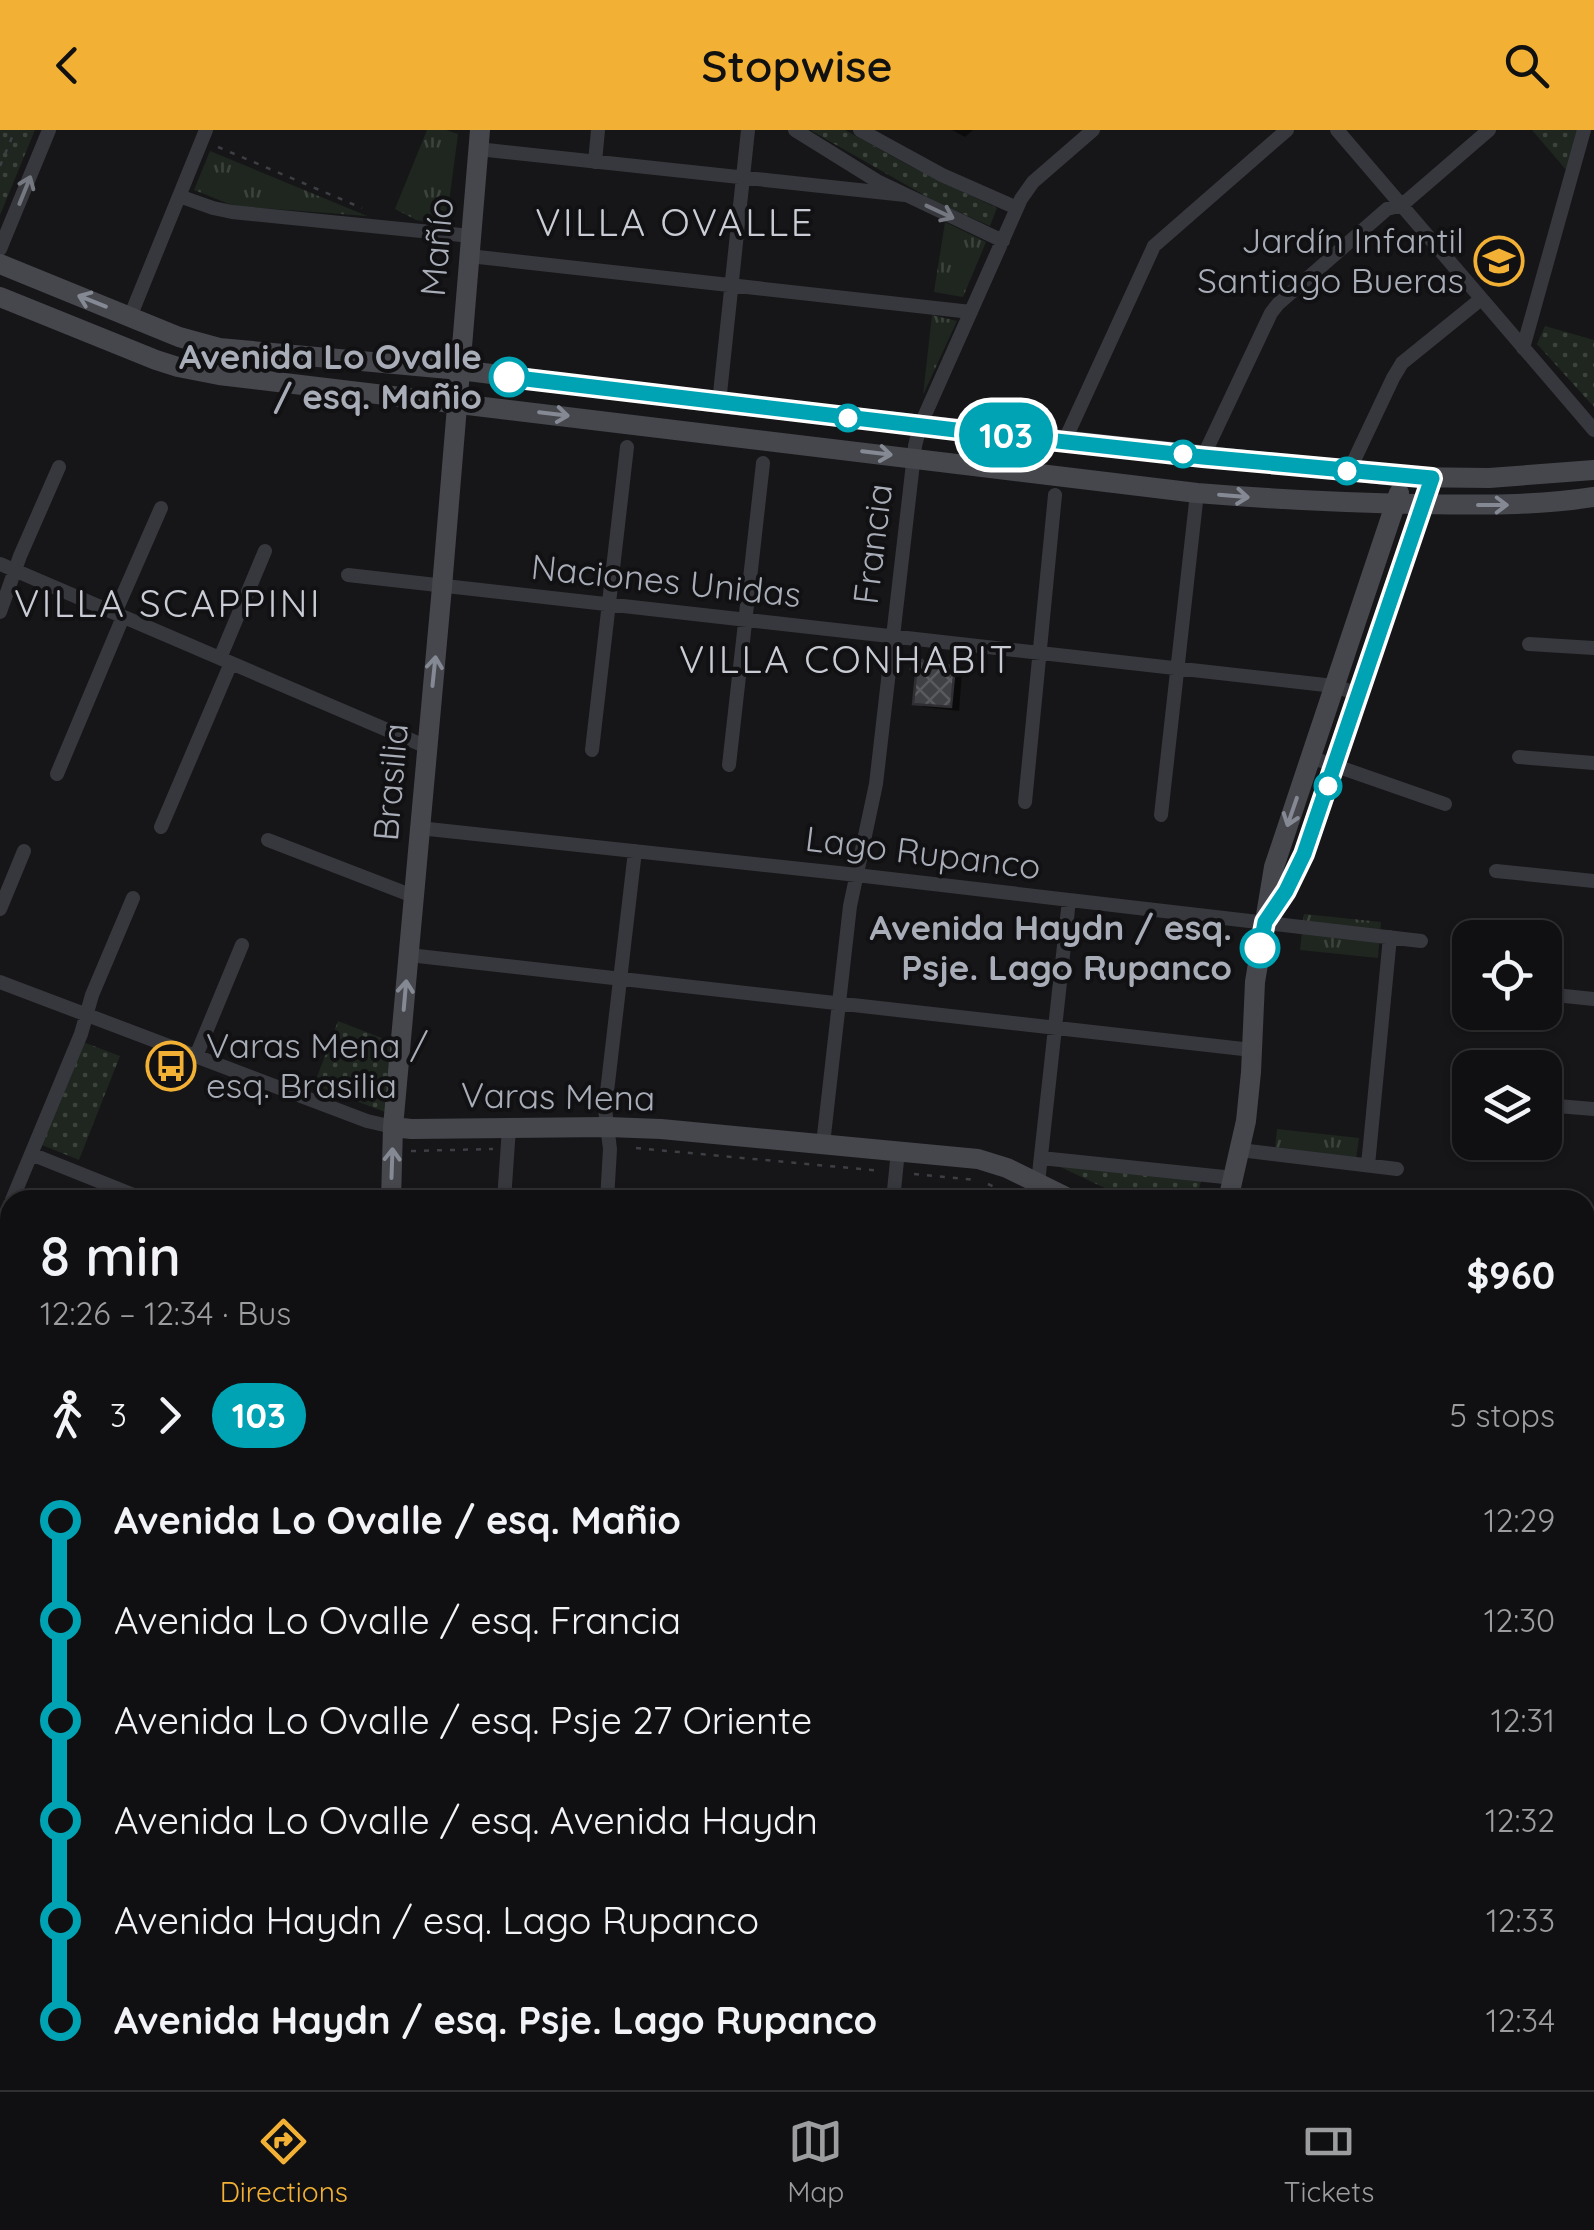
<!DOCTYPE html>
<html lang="en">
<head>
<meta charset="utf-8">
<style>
	body { margin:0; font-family:Quicksand,sans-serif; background:#19191b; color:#f1f3f6; height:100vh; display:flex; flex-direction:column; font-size:38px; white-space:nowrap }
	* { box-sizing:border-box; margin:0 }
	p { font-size:32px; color:#9c9d9f }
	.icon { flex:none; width:55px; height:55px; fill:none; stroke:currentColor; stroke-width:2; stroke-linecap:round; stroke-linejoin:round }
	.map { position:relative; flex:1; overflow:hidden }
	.drawer { position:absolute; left:0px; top:1060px; width:1595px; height:900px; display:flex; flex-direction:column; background:#101012; border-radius:30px 30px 0 0; box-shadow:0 2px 8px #0004,0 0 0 2px #303032 }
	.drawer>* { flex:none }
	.badge { padding:0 20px; border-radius:32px; font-size:35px; line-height:65px }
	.buttons { position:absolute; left:1452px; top:790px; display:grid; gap:20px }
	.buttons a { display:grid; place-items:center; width:110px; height:110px; border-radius:20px; background:#101012; box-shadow:0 2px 8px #0004,0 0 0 2px #303032; font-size:50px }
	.map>.badge { position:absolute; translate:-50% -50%; box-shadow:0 0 0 5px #fff }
	.legs { display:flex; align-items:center; gap:15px; height:110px; padding:0 40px; font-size:32px }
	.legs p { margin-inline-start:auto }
	.head { display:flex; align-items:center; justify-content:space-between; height:170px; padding:0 40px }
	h1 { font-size:55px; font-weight:600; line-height:75px }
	ul { padding:0 40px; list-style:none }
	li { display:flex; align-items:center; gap:35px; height:100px; font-size:38px }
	li i { display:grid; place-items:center; width:15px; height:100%; margin:0 12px; background:currentColor }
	li i::after { content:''; width:25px; height:25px; margin:-12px; border:8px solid; border-radius:50%; background:#101012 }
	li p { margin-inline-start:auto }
	li:first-child i { background:linear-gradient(#0000 50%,currentColor 0) }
	li:last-child i { background:linear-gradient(currentColor 50%,#0000 0) }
	header { display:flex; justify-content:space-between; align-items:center; height:130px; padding:0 40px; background:#f2b134; color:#111; font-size:45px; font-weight:600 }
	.tab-bar { display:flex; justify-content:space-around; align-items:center; height:140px; border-top:2px solid #303032; background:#101012; font-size:28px; color:#9c9d9f }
	.tab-bar a { display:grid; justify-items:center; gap:5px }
	.tab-bar .selected { color:#f2b134 }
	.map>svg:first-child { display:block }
	.grass { fill:url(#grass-tufts) }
	.park { fill:url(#park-dots) }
	.garden { fill:#1e261f }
	.shadow { fill:#0007 }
	.building { fill:url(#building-cross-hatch); stroke:#303034; stroke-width:2.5 }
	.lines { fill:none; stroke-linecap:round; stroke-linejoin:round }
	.path { stroke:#3d3f44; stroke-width:2.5; stroke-dasharray:5 8; stroke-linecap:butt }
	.lane { stroke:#37383d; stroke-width:8 }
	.street { stroke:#37383d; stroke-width:14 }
	.secondary { stroke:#45474d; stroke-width:20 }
	.primary { stroke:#53555c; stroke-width:22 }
	.oneway { stroke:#757881 }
	.oneway2 { stroke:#858993 }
	.line-1-casing { stroke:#fff; stroke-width:22 }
	.line-1 { stroke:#00a3b4; stroke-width:15 }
	.stop-1-dot { fill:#fff; stroke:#00a3b4; stroke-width:5 }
	.labels { text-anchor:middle; stroke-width:8; stroke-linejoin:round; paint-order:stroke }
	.poi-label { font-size:35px; fill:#a8adb8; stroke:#111113; text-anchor:end }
	.street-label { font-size:35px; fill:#a8adb8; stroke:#111113 }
	.stop-label { font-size:35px; font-weight:bold; fill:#a8adb8; stroke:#111113; text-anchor:end }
	.neighbourhood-label { font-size:38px; letter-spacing:2.5px; fill:#c9ccd4; stroke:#111113 }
</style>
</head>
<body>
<header><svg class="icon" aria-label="back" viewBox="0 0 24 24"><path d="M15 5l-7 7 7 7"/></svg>Stopwise<svg class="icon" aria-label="search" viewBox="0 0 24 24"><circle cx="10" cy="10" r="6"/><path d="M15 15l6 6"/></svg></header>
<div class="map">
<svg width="1594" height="1960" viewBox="0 0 1594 1960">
	<defs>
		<pattern id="grass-tufts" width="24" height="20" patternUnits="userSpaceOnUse" patternTransform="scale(2.5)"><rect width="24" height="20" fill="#1e261f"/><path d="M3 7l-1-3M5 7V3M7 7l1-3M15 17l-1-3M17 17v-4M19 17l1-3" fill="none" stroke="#3c433d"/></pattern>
		<pattern id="park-dots" width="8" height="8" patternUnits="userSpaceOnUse" patternTransform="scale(2.5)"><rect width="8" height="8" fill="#1e261f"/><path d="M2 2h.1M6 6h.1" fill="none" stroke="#3c433d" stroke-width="1.8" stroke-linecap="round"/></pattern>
		<pattern id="building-cross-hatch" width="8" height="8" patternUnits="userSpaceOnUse" patternTransform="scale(2.5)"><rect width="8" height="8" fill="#404145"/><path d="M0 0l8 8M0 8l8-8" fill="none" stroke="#595a5e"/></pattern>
	</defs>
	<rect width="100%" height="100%" fill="#161618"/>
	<path class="grass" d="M427,0H446L458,4L446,95L416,90L395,79Z
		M210,21L367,86L234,76L194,60Z
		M945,92L986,112L963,167L934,162Z
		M932,185L957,191L923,265Z
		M1304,784L1381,792L1378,828L1300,820Z
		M1277,999L1359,1008L1356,1029L1275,1020Z"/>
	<path class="park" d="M0,0H35L0,85Z
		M810,0H845L910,36L997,78L990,96L936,72Z
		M1532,0H1578L1567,41Z
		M1545,196L1594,210V277L1537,214Z
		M338,891L392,912L385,982L314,955Z
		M83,912L120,926L79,1030L42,1015Z
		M1050,1032L1202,1048L1196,1070H1130Z"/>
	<path class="garden" d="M1585,1358L1594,1362V1662L1585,1661Z
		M1585,1856H1594V1942L1585,1941Z"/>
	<path class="shadow" d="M952,0H973L965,7Z
		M929,537L954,539L962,544L959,581L924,577L916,573Z
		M1585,1360L1594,1365V1404H1585Z
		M1585,1771L1594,1775V1815L1585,1810Z
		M1585,1823L1594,1824V1862L1585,1861Z"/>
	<path class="building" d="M922,530L926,534L955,536L951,577L913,574L916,545L911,539Z
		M1585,1358L1594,1362V1382L1591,1381L1585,1393Z
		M1594,1437V1505H1588Z
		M1587,1522L1594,1523V1602L1585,1601Z
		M1585,1708L1594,1712V1755L1585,1751Z
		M1585,1768L1594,1772V1795L1586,1812Z
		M1585,1821H1594V1856H1585Z"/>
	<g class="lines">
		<path class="path" d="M218,17L362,78
			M0,36L15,0
			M636,1018L882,1041
			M411,1021L493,1019
			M914,1044L976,1050
			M988,1054L1022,1070
			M1585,1351L1594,1356
			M0,1679L9,1684
			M1585,1702L1594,1703
			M1585,1759L1594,1764
			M367,1950L387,1960
			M561,1957L574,1960"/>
		<path class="lane" d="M1585,1679L1594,1680"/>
		<path class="street" d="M795,0L877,51L1003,111
			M860,0L942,45L1017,78
			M1337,0L1594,300
			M478,19L905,65
			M595,32L598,0
			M179,66L213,78L232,82L471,106
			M0,119L49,0
			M469,126L971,182
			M130,187L206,0
			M1523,218L1584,0
			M719,273L748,0
			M1064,312L1154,116L1287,0
			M1203,327L1271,183L1278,174L1387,79L1402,75L1489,0
			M1349,341L1393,248L1402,233L1481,169
			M0,434L427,617
			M348,445L1334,556L1359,564
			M0,482L20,426L59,337
			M115,483L161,378
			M1529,514L1594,518
			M220,528L265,421
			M592,620L627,317
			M1310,627L1445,674
			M1519,627L1594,633
			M729,635L763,333
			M57,644L123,487
			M1025,672L1055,365
			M1161,685L1197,363
			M161,697L231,533
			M419,698L839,743L1421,811
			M268,710L413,766
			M1496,741L1594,751
			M0,779L24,721
			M409,825L1252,920
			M0,852L367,991L393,997
			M1545,864L1594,869
			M196,926L242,815
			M1545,975L1594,979
			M823,1014L850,776L876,654L915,316L920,296L1021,69L1033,52L1093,0
			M1240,1020L1397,1039
			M31,1024L146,1070
			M1041,1028L1234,1048
			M1368,1035L1390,807
			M1038,1053L1069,770
			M12,1070L81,904L92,865L133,768
			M504,1070L509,998
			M607,1070L610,1019L605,979L635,721
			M893,1070L898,1021
			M1585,1090L1594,1091
			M0,1097L10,1074
			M0,1141L10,1144
			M0,1281L10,1285
			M0,1462L10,1467
			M50,1950L54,1960
			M176,1950L180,1960
			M1517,1950L1538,1960
			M37,1960L39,1950
			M302,1960L304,1950
			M812,1960L813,1950
			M955,1960L956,1950
			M1140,1960L1143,1950
			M1284,1960V1950
			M1497,1960L1498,1950"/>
		<path class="secondary" d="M0,134L179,207L219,218L460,240L719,273L1404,347L1489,348L1594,340
			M0,167L156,230L178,237L219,245L1197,363C1271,369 1344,373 1418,374C1478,375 1535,376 1594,367
			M1266,791L1286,761L1304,725L1426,365
			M393,997L411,999L608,997L661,999L978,1029L1007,1038L1072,1070
			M391,1070L393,997L442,457L480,0
			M1228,1070L1246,991L1251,942L1255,852L1274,737L1399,363
			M1585,1329L1594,1333
			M984,1960L987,1950"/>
		<path class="primary" d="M0,1703L10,1708
			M0,1736L10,1741
			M418,1950L438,1960
			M509,1950L539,1960"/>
	</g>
	<defs><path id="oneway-shaft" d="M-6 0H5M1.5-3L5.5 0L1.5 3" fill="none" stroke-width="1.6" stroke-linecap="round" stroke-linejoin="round" transform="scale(2.5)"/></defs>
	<g class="oneway">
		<use href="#oneway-shaft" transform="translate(25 60) rotate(-68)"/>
		<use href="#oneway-shaft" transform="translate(940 82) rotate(25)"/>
	</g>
	<g class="oneway2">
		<use href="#oneway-shaft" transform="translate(92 171) rotate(-158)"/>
		<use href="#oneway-shaft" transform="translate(554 284) rotate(7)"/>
		<use href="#oneway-shaft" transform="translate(877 323) rotate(7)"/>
		<use href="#oneway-shaft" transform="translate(1234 366) rotate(5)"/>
		<use href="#oneway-shaft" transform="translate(1493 375)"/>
		<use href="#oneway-shaft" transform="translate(434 541) rotate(-84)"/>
		<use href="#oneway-shaft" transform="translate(1292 682) rotate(109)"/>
		<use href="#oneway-shaft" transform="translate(405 865) rotate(-85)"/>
		<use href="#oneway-shaft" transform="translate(392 1033) rotate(-88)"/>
	</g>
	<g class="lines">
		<g class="line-1-casing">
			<path id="line-1" d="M509,247L956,300L1203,327L1432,348L1304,724L1286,761L1265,792L1260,818"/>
		</g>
		<use href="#line-1" class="line-1"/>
	</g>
	<defs>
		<g id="school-ring" transform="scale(2.5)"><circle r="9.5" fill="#111113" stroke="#f2b134" stroke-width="1.5"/><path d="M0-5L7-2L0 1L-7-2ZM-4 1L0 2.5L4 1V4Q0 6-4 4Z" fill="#f2b134"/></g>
		<g id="bus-ring" transform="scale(2.5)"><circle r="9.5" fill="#111113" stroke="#f2b134" stroke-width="1.5"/><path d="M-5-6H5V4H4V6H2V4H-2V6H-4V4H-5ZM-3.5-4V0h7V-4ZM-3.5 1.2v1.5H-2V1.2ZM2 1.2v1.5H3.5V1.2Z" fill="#f2b134"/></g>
	</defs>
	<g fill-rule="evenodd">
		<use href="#school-ring" x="1499" y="131"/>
		<use href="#bus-ring" x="171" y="936"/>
	</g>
	<g class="stop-1-dot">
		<circle cx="509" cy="247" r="18"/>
		<circle cx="848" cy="288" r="12"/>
		<circle cx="1183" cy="324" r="12"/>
		<circle cx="1347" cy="341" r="12"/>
		<circle cx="1328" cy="656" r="12"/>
		<circle cx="1260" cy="818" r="18"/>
	</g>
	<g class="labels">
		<g class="poi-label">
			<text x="1464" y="123">Jardín Infantil<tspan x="1464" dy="40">Santiago Bueras</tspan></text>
			<text x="206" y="928" text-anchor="start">Varas Mena /<tspan x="206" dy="40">esq. Brasilia</tspan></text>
		</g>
		<g class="street-label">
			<text transform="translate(437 117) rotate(-85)" y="12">Mañío</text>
			<text transform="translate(873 414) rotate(-83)" y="12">Francia</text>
			<text transform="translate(666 451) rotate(6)" y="12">Naciones Unidas</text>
			<text transform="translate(391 652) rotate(-85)" y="12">Brasilia</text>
			<text transform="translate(923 723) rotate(7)" y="12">Lago Rupanco</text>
			<text transform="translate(558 967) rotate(1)" y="12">Varas Mena</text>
		</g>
		<g class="stop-label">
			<text x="482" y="239">Avenida Lo Ovalle<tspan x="482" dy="40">/ esq. Mañio</tspan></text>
			<text x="1232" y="810">Avenida Haydn / esq.<tspan x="1232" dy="40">Psje. Lago Rupanco</tspan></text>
		</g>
		<g class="neighbourhood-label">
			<text x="675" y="106">VILLA OVALLE</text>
			<text x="168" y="487">VILLA SCAPPINI</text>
			<text x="847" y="543">VILLA CONHABIT</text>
		</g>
	</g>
</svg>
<div class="buttons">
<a><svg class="icon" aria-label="locate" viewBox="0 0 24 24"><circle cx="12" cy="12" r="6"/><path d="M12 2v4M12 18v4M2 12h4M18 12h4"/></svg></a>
<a><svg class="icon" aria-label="layers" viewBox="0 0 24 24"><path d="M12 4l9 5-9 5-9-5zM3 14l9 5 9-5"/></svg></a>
</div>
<b class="badge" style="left:1006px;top:305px;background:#00a3b4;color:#fff">103</b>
<section class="drawer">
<div class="head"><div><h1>8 min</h1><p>12:26 – 12:34 · Bus</p></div><b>$960</b></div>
<div class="legs"><svg class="icon" aria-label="walk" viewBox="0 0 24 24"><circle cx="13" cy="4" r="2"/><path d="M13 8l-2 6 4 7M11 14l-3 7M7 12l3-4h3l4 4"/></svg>3<svg class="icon" aria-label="forward" viewBox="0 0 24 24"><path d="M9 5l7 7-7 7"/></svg><b class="badge" style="background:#00a3b4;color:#fff">103</b><p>5 stops</p></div>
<ul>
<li><i style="color:#00a3b4"></i><b>Avenida Lo Ovalle / esq. Mañio</b><p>12:29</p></li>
<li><i style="color:#00a3b4"></i><span>Avenida Lo Ovalle / esq. Francia</span><p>12:30</p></li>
<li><i style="color:#00a3b4"></i><span>Avenida Lo Ovalle / esq. Psje 27 Oriente</span><p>12:31</p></li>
<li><i style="color:#00a3b4"></i><span>Avenida Lo Ovalle / esq. Avenida Haydn</span><p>12:32</p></li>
<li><i style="color:#00a3b4"></i><span>Avenida Haydn / esq. Lago Rupanco</span><p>12:33</p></li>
<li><i style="color:#00a3b4"></i><b>Avenida Haydn / esq. Psje. Lago Rupanco</b><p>12:34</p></li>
</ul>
</section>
</div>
<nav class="tab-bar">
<a class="selected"><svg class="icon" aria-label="directions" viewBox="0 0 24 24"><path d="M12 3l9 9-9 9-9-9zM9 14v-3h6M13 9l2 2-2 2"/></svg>Directions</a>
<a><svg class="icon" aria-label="map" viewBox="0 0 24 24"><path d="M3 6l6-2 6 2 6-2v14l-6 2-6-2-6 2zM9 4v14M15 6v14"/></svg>Map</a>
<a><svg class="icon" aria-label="tickets" viewBox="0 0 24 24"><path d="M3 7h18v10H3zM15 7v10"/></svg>Tickets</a>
</nav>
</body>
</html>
